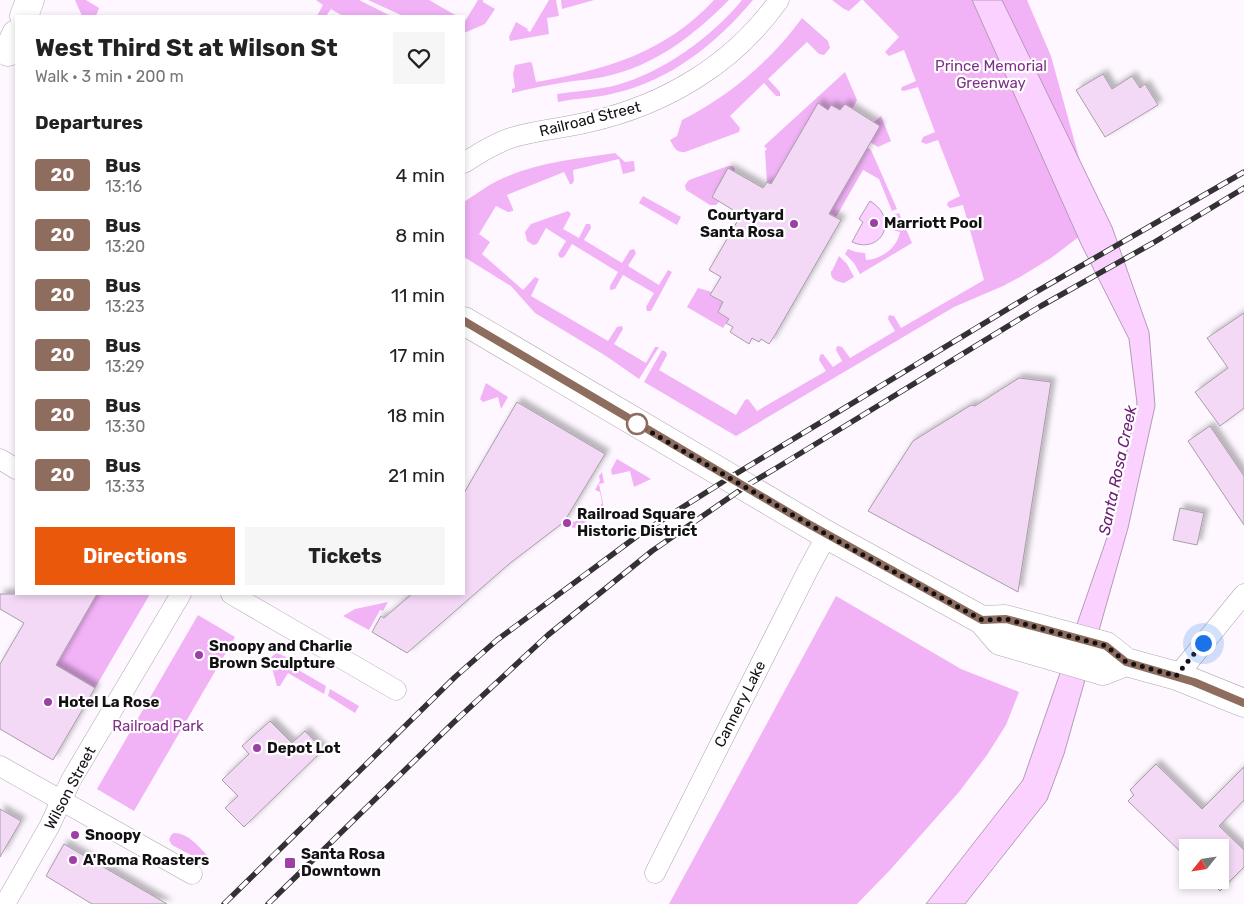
<!DOCTYPE html>
<html lang="en">
<head>
<meta charset="utf-8">
<style>
	body { margin:0; font-family:Rubik,sans-serif; background:#f6f6f6; color:#222; height:100vh; display:flex; flex-direction:column; font-size:19px; white-space:nowrap }
	* { box-sizing:border-box; margin:0 }
	p { font-size:16px; color:#767676 }
	.icon { flex:none; width:28px; height:28px; fill:none; stroke:currentColor; stroke-width:2; stroke-linecap:round; stroke-linejoin:round }
	.map { position:relative; flex:1; overflow:hidden }
	.panel { position:absolute; left:15px; top:15px; width:450px; height:580px; display:flex; flex-direction:column; background:#fff; border-radius:0px; box-shadow:0 2px 8px #0003 }
	.panel>* { flex:none }
	.badge { padding:0 10px; border-radius:4px; font-size:18px; line-height:32px }
	.needle { width:32px; rotate:240deg }
	.fabs { position:absolute; left:1179px; top:839px; display:grid; gap:10px }
	.fabs a { display:grid; place-items:center; width:50px; height:50px; border-radius:0px; background:#fff; box-shadow:0 2px 8px #0003; font-size:25px }
	.you { position:absolute; width:25px; height:25px; margin:-12px; border:4px solid #fff; border-radius:50%; background:#1a73e8; box-shadow:0 0 0 8px #1a73e833 }
	.map>.badge { position:absolute; translate:-50% -50%; box-shadow:0 0 0 2px #fff }
	h2 { padding:0 20px; font-size:19px; line-height:45px }
	.round { display:grid; place-items:center; flex:none; width:52px; height:52px; border-radius:0px; background:#f6f6f6 }
	.overview { display:flex; align-items:center; justify-content:space-between; height:85px; padding:0 20px }
	h1 { font-size:24px; font-weight:700; line-height:38px }
	.cta { display:flex; gap:10px; margin-top:auto; padding:10px 20px }
	.cta a { flex:1; height:58px; border-radius:0px; background:#ea580c; color:#fff; font-size:20px; font-weight:700; line-height:58px; text-align:center }
	.cta a+a { background:#f6f6f6; color:#222 }
	ul { padding:0; list-style:none }
	li { display:flex; align-items:center; gap:15px; height:60px; padding:0 20px }
	li div { flex:1 }
	li b { display:block; font-size:19px }
	li em { font-style:normal }
	li .badge { min-width:55px; font-weight:700; text-align:center }
	.map>svg:first-child { display:block }
	.green { fill:#f1b2f6 }
	.water { fill:#fbd2ff; stroke:#b698b8 }
	.building { fill:#f4d9f6; stroke:#a69da7; filter:url(#shadow) }
	.lines { fill:none; stroke-linecap:round; stroke-linejoin:round }
	.minor-casing { stroke:#afa6af; stroke-width:21 }
	.secondary-casing { stroke:#afa6af; stroke-width:29 }
	.motorway-casing { stroke:#afa6af; stroke-width:29 }
	.minor { stroke:#fff; stroke-width:20 }
	.secondary { stroke:#fff; stroke-width:28 }
	.motorway { stroke:#fff; stroke-width:28 }
	.rail-casing { stroke:#343135; stroke-width:5.5 }
	.rail { stroke:#fff; stroke-width:4; stroke-dasharray:11; stroke-linecap:butt }
	.line-casing { stroke:#fff; stroke-width:11 }
	.line { stroke:#8e6d5e; stroke-width:8 }
	.walk { stroke:#141114; stroke-width:5; stroke-dasharray:0 9 }
	.poi-dot { fill:#9d3fa7; stroke:#fff; stroke-width:2 }
	.stop-dot { fill:#fff; stroke:#8e6d5e; stroke-width:2.5 }
	.labels { text-anchor:middle; stroke-width:4.5; stroke-linejoin:round; paint-order:stroke }
	.park-label { font-size:15px; fill:#7e3086; stroke:#fff }
	.street-label { font-size:15px; fill:#141114; stroke:#fff }
	.poi-label { font-size:15px; font-weight:bold; fill:#141114; stroke:#fff; text-anchor:start }
	.water-label { font-size:16px; font-style:italic; fill:#6e2076; stroke:#fff }
</style>
</head>
<body>
<div class="map">
<svg width="1244" height="904" viewBox="0 0 1244 904">
	<defs>
		<filter id="shadow"><feDropShadow dx="4.5" dy="-4.5" stdDeviation="2.5" flood-color="#0004"/></filter>
	</defs>
	<rect width="100%" height="100%" fill="#fef7ff"/>
	<path class="green" d="M75,0H86L99,8L96,16H82Z
		M316,0H359L391,16H343L331,9L326,16H317L323,5Z
		M368,0H429L457,16H403Z
		M478,0H483V2L495,9L485,24L464,33V23Z
		M549,0H556L559,16L547,18L549,34L510,41L509,37L516,22L528,29L527,30L530,32Z
		M561,0H594L562,9Z
		M714,0H729C693,36 655,66 603,77C593,79 583,80 573,81C553,84 532,88 512,93V89L515,88L513,74L515,65L530,62L532,63L536,82C605,70 665,53 714,0Z
		M742,0H753C718,42 670,81 615,93C597,98 577,98 558,102L557,94C577,91 598,90 617,85C663,72 712,37 742,0Z
		M832,0H861L849,11L844,9Z
		M863,0H1027L1051,56L1097,223L1051,258L1020,277L1003,286L954,307L736,436L644,382L662,350L666,352L667,355L659,370L736,415L745,400L748,399L757,411L826,371L819,360L820,355L823,354L833,367L842,361L836,350L837,346L842,347L850,358L895,331L888,319L889,315L894,316L901,328L984,280L963,205L950,208L947,205L948,202L960,196L938,140L926,144L921,142L923,137L935,132L918,87L904,91L901,90L902,87L916,81L904,50L889,56L885,52L899,37Z
		M802,18L828,41L830,48L824,55L819,54L807,42L768,79L780,92V96H776L764,83L730,116L740,128L739,132L685,152C676,153 674,147 670,140L677,136L682,120C729,96 771,61 802,18Z
		M845,72L857,100L852,109L840,110L831,105L828,110L818,104L771,184L767,182L765,151L767,149L764,146Z
		M881,116L891,141L878,147L870,142L874,122Z
		M867,147L871,150L897,209L892,211L879,179L863,170L836,217L829,213Z
		M615,153L625,162L634,161L635,171L623,174L619,159L573,170L574,181L572,184H570L564,172L507,195L513,209V211L508,212L496,206L479,234L490,242L482,254L523,290L535,277L539,279L531,296L608,341L617,327L622,326L623,329L614,344L646,363L655,347H659L639,379L606,356L535,313L511,286L464,257V202C475,195 485,187 497,181C533,163 575,159 615,153Z
		M728,166H733L735,170V172L728,168L712,197L719,202L716,205H710L686,190L685,185L689,180Z
		M643,196L681,217L677,225L639,203Z
		M568,211L571,214L563,229L579,238L586,224H590L591,228L584,240L622,263L630,250L634,249L636,253L628,266L659,285L668,270L672,272L651,311H647L646,307L654,293L623,275L615,289L610,290V286L618,272L572,244L564,257L560,258L558,254L566,241L546,228L537,244L533,245L527,241L525,232L531,224Z
		M899,213L912,243L860,274L854,263L845,254L848,249L856,252L865,253L866,260C882,259 897,248 900,232L892,230V220L896,219L894,215Z
		M839,256L847,264L854,277L844,283C837,281 830,280 831,271H832Z
		M698,288L712,292L710,295L723,302L718,312L729,319L723,328L687,307Z
		M486,383L508,397L501,409L498,397L483,402L480,399Z
		M617,459L651,479L634,487L630,471L612,475L611,470Z
		M602,472L604,483L599,484L604,508L579,527L573,528L564,522L567,518L574,522L597,512L602,503L600,492L595,490L600,481L599,476Z
		M97,594H150L95,688L70,673L53,671Z
		M836,596L961,669L1019,692L1006,725L987,755L959,792L890,870L857,904H669Z
		M388,602L383,611L380,610L369,630L343,616L355,609Z
		M198,615L235,637L134,811L97,789Z
		M277,653L290,659L288,664L326,686L324,694L288,673L280,686H277L270,661L271,657Z
		M330,689L359,706L355,713L328,696Z
		M174,833C188,833 198,846 207,855L202,861L172,845L169,840L171,835Z"/>
	<path class="water" d="M972,0H1002L1112,227L1149,332L1155,406L1128,528L1064,754L1047,800L965,904H926L1023,780L1112,523L1137,403L1129,339L1081,244Z
		M870,201C900,219 881,255 852,242L863,222L859,219Z"/>
	<path class="building" d="M1103,74L1112,89L1132,76L1140,88L1145,84L1158,105L1105,137L1076,90Z
		M818,103L828,110L831,105L840,110L845,104L880,126L829,214L841,220L775,335L769,344L761,339L759,342L752,338L749,344L730,332L733,327L726,323L729,319L718,312L723,302L710,295L721,277L709,270L741,215L712,197L728,168L763,188L767,182L771,184Z
		M1244,313V408L1220,426L1195,392L1228,368L1207,338Z
		M1019,378L1051,382L1018,592L868,511L913,441L971,405L975,406Z
		M517,402L605,454L564,522L509,564L407,653L372,632L381,616L384,618L412,594H464V493Z
		M1210,426L1244,476V525L1188,441Z
		M1180,508L1204,513L1197,545L1173,540Z
		M0,594H97L56,665L95,688L53,760L0,729V664L24,623L0,609Z
		M270,721L292,743L305,731L323,750L244,827L225,808L238,796L222,780L249,754L242,746Z
		M1156,764L1202,809L1244,767V800L1219,826L1244,850V867L1220,891L1209,880H1220V848H1188V859L1128,801L1134,795L1130,790Z
		M0,809L21,821L0,857Z
		M64,844L167,904H92L46,876Z"/>
	<g class="lines">
		<g class="minor-casing">
			<path id="minor" d="M464,163C479,153 497,142 514,137C538,130 564,128 589,122C665,105 734,64 779,0
				M0,459L16,469
				M231,594L396,690
				M1177,676L1244,594
				M0,766L192,874
				M655,873L809,568L827,535
				M5,904L49,827L71,780L181,594"/>
		</g>
		<g class="secondary-casing">
			<path id="secondary" d="M464,321L827,535L982,620L1000,641L1103,671L1126,662
				M982,620L1005,619L1106,646L1126,662L1177,676L1244,703"/>
		</g>
		<g class="motorway-casing">
			<path id="motorway" d="M24,16L30,0
				M8,52L16,34"/>
		</g>
		<use href="#minor" class="minor"/>
		<use href="#secondary" class="secondary"/>
		<use href="#motorway" class="motorway"/>
		<g class="rail-casing">
			<path id="rail" d="M224,904L455,677L497,640L640,534L729,478L1034,293L1244,172
				M268,904L453,723L548,635L652,551L746,486L778,467L1041,306L1153,243L1244,188"/>
		</g>
		<use href="#rail" class="rail"/>
	</g>
	<g class="lines">
		<g class="line-casing">
			<path id="line" d="M464,321L805,522L982,620L1006,619L1106,646L1126,662L1194,682L1244,703"/>
		</g>
		<use href="#line" class="line"/>
		<path class="walk" d="M637,424L836,540L982,620L1006,619L1106,646L1126,662L1176,676L1203,643"/>
	</g>
	<g class="poi-dot">
		<circle cx="874" cy="223" r="5"/>
		<circle cx="794" cy="224" r="5"/>
		<circle cx="567" cy="523" r="5"/>
		<circle cx="199" cy="655" r="5"/>
		<circle cx="48" cy="702" r="5"/>
		<circle cx="257" cy="748" r="5"/>
		<circle cx="75" cy="835" r="5"/>
		<circle cx="73" cy="860" r="5"/>
		<rect x="284" y="857" width="12" height="12" rx="2.5"/>
	</g>
	<circle class="stop-dot" cx="637" cy="424" r="10"/>
	<g class="labels">
		<g class="park-label">
			<text x="991" y="71">Prince Memorial<tspan x="991" dy="17">Greenway</tspan></text>
			<text x="158" y="731">Railroad Park</text>
		</g>
		<g class="street-label">
			<text transform="translate(590 119) rotate(-14)" y="5">Railroad Street</text>
			<text transform="translate(740 704) rotate(-63)" y="5">Cannery Lake</text>
			<text transform="translate(70 788) rotate(-62)" y="5">Wilson Street</text>
		</g>
		<g class="poi-label">
			<text x="784" y="220" text-anchor="end">Courtyard<tspan x="784" dy="17">Santa Rosa</tspan></text>
			<text x="884" y="228">Marriott Pool</text>
			<text x="577" y="519">Railroad Square<tspan x="577" dy="17">Historic District</tspan></text>
			<text x="209" y="651">Snoopy and Charlie<tspan x="209" dy="17">Brown Sculpture</tspan></text>
			<text x="58" y="707">Hotel La Rose</text>
			<text x="267" y="753">Depot Lot</text>
			<text x="85" y="840">Snoopy</text>
			<text x="301" y="859">Santa Rosa<tspan x="301" dy="17">Downtown</tspan></text>
			<text x="83" y="865">A'Roma Roasters</text>
		</g>
		<g class="water-label">
			<text transform="translate(1117 470) rotate(-78)" y="6">Santa Rosa Creek</text>
		</g>
	</g>
</svg>
<div class="fabs">
<a><svg class="needle" viewBox="-14 -14 28 28"><path d="M0-13l5 13h-10z" fill="#e53935"/><path d="M0 13l5-13h-10z" fill="#767676"/></svg></a>
</div>
<div class="you" style="left:1203px;top:643px"></div>
<section class="panel">
<div class="overview"><div><h1>West Third St at Wilson St</h1><p>Walk · 3 min · 200 m</p></div><a class="round"><svg class="icon" aria-label="heart" viewBox="0 0 24 24"><path d="M12 20l-8-8c-3-5 5-10 8-4 3-6 11-1 8 4z"/></svg></a></div>
<h2>Departures</h2>
<ul>
<li><span class="badge" style="background:#8e6d5e;color:#fff">20</span><div><b>Bus</b><p>13:16</p></div><em>4 min</em></li>
<li><span class="badge" style="background:#8e6d5e;color:#fff">20</span><div><b>Bus</b><p>13:20</p></div><em>8 min</em></li>
<li><span class="badge" style="background:#8e6d5e;color:#fff">20</span><div><b>Bus</b><p>13:23</p></div><em>11 min</em></li>
<li><span class="badge" style="background:#8e6d5e;color:#fff">20</span><div><b>Bus</b><p>13:29</p></div><em>17 min</em></li>
<li><span class="badge" style="background:#8e6d5e;color:#fff">20</span><div><b>Bus</b><p>13:30</p></div><em>18 min</em></li>
<li><span class="badge" style="background:#8e6d5e;color:#fff">20</span><div><b>Bus</b><p>13:33</p></div><em>21 min</em></li>
</ul>
<div class="cta"><a>Directions</a><a>Tickets</a></div>
</section>
</div>
</body>
</html>
